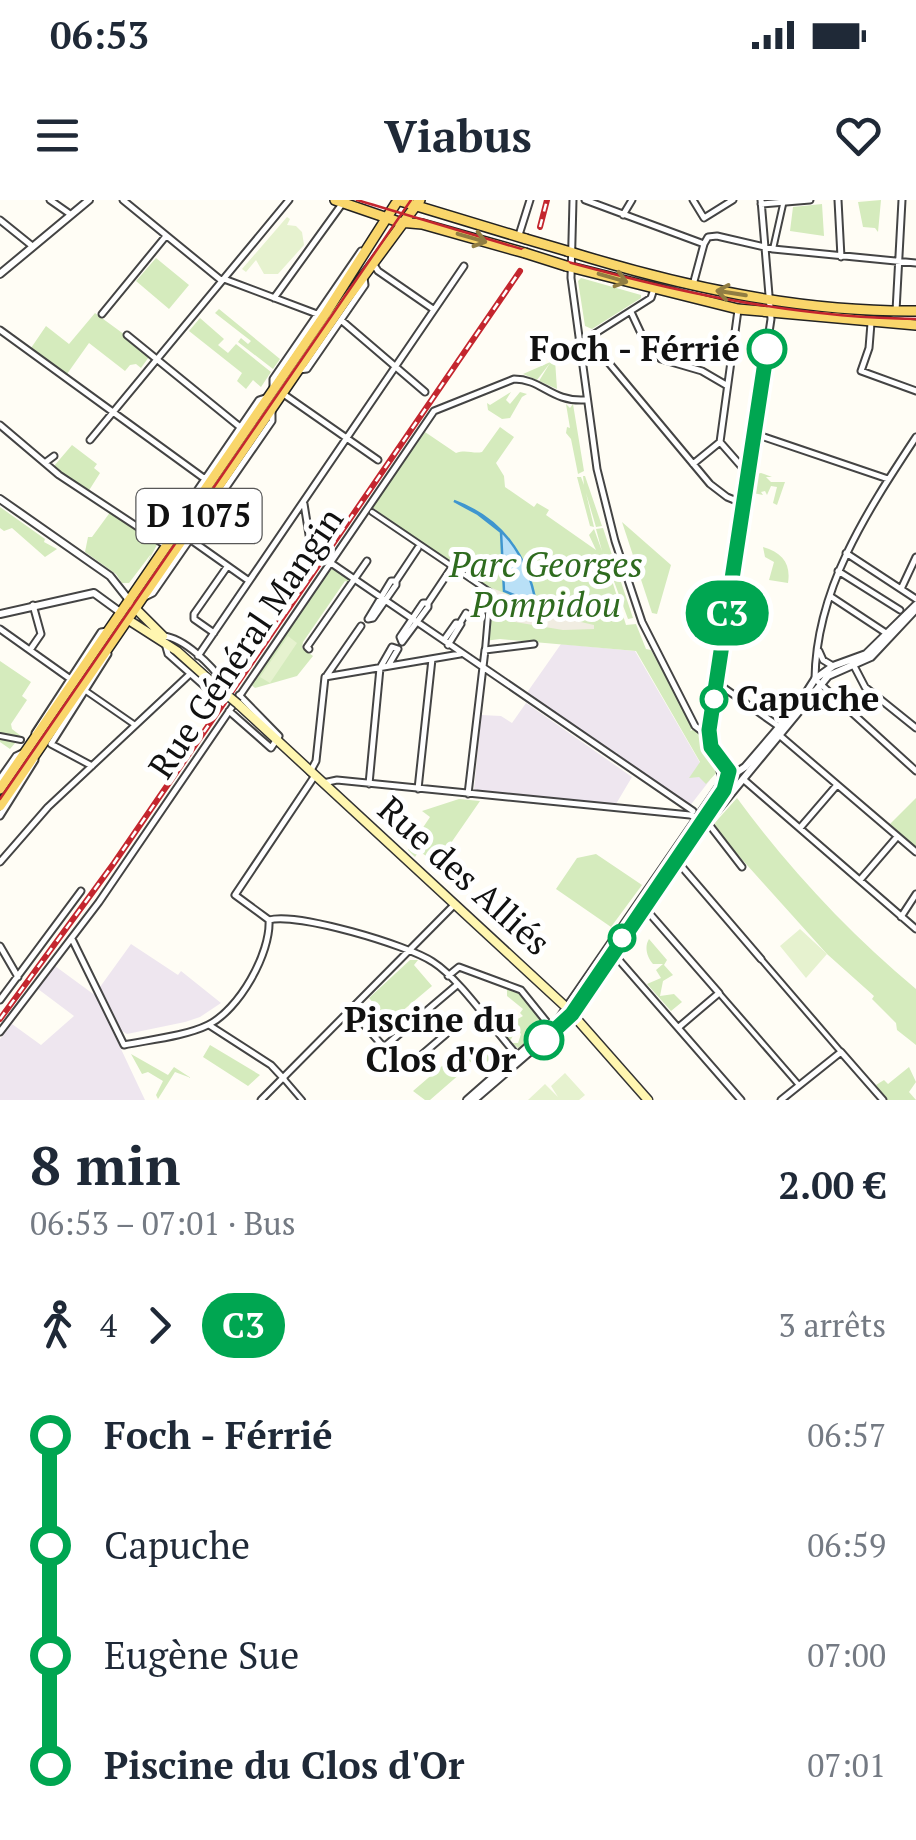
<!DOCTYPE html>
<html lang="fr">
<head>
<meta charset="utf-8">
<style>
	body { margin:0; font-family:"PT Serif",serif; background:#f6f6f7; color:#1f2937; height:100vh; display:flex; flex-direction:column; font-size:38px; white-space:nowrap }
	* { box-sizing:border-box; margin:0 }
	p { font-size:32px; color:#747a83 }
	.icon { flex:none; width:55px; height:55px; fill:none; stroke:currentColor; stroke-width:2; stroke-linecap:round; stroke-linejoin:round }
	.map { position:relative; height:900px; overflow:hidden }
	.drawer { display:flex; flex-direction:column; background:#fff; flex:1 }
	.drawer>* { flex:none }
	.badge { padding:0 20px; border-radius:32px; font-size:35px; line-height:65px }
	.map>.badge { position:absolute; translate:-50% -50%; box-shadow:0 0 0 5px #fff }
	.legs { display:flex; align-items:center; gap:15px; height:110px; padding:0 30px; font-size:32px }
	.legs p { margin-inline-start:auto }
	.overview { display:flex; align-items:center; justify-content:space-between; height:170px; padding:0 30px }
	h1 { font-size:55px; font-weight:800; line-height:75px }
	ul { padding:0 30px; list-style:none }
	li { display:flex; align-items:center; gap:35px; height:110px; font-size:38px }
	li i { display:grid; place-items:center; width:15px; height:100%; margin:0 12px; background:currentColor }
	li i::after { content:''; width:25px; height:25px; margin:-12px; border:8px solid; border-radius:50%; background:#fff }
	li p { margin-inline-start:auto }
	li:first-child i { background:linear-gradient(#0000 50%,currentColor 0) }
	li:last-child i { background:linear-gradient(currentColor 50%,#0000 0) }
	.status { display:flex; justify-content:space-between; align-items:center; height:70px; padding:0 50px; background:#fff; direction:ltr }
	.status svg { height:28px; fill:currentColor }
	header { display:flex; justify-content:space-between; align-items:center; height:130px; padding:0 30px; background:#fff; font-size:45px; font-weight:800 }
	.map>svg:first-child { display:block }
	.industrial { fill:#eee6ef }
	.green { fill:#d5ebbd }
	.pitch { fill:#e6f2cf }
	.plaza { fill:#f1ede2 }
	.water { fill:#b9e0f7; stroke:#3f96cf; stroke-width:2.5 }
	.lines { fill:none; stroke-linecap:round; stroke-linejoin:round }
	.pedestrian-casing { stroke:#444; stroke-width:8 }
	.minor-casing { stroke:#444; stroke-width:9 }
	.tertiary-casing { stroke:#444; stroke-width:10 }
	.secondary-casing { stroke:#333; stroke-width:11 }
	.primary-casing { stroke:#222; stroke-width:12 }
	.pedestrian { stroke:#fff; stroke-width:4 }
	.minor { stroke:#fff; stroke-width:5 }
	.tertiary { stroke:#fff; stroke-width:6 }
	.secondary { stroke:#fff6b0; stroke-width:8 }
	.primary { stroke:#f9d66b; stroke-width:9 }
	.tram { stroke:#c4262e; stroke-width:2.5 }
	.rail-casing { stroke:#c4262e; stroke-width:6 }
	.rail { stroke:#fff; stroke-width:2.5; stroke-dasharray:8; stroke-linecap:butt }
	.secondary-bridge-casing { stroke:#333; stroke-width:11; stroke-linecap:butt }
	.primary-bridge-casing { stroke:#222; stroke-width:12; stroke-linecap:butt }
	.secondary-bridge { stroke:#fff6b0; stroke-width:8 }
	.primary-bridge { stroke:#f9d66b; stroke-width:9 }
	.oneway { stroke:#917d42 }
	.line-1-casing { stroke:#fff; stroke-width:22 }
	.line-1 { stroke:#00a651; stroke-width:15 }
	.stop-1-dot { fill:#fff; stroke:#00a651; stroke-width:5 }
	.labels { text-anchor:middle; stroke-width:10; stroke-linejoin:round; paint-order:stroke }
	.shield { fill:#fff; stroke:#585858; stroke-width:2.5 }
	.shield-label { font-size:32px; font-weight:bold; fill:#111 }
	.stop-label { font-size:35px; font-weight:bold; fill:#111; stroke:#fff; text-anchor:end }
	.park-label { font-size:35px; font-style:italic; fill:#2f6b1f; stroke:#fff }
	.street-label { font-size:35px; fill:#111; stroke:#fff }
</style>
</head>
<body>
<div class="status"><b>06:53</b><svg viewBox="0 0 49 12"><path d="M0 12V9h3v3zM5 12V6h3v6zM10 12V3h3v9zM15 12V0h3v12zM26 1h20v11H26zM47 4h2v5h-2z"/></svg></div>
<header><svg class="icon" aria-label="menu" viewBox="0 0 24 24"><path d="M4 6h16M4 12h16M4 18h16"/></svg>Viabus<svg class="icon" aria-label="heart" viewBox="0 0 24 24"><path d="M12 20l-8-8c-3-5 5-10 8-4 3-6 11-1 8 4z"/></svg></header>
<div class="map">
<svg width="916" height="900" viewBox="0 0 916 900">
	<rect width="100%" height="100%" fill="#fffdf5"/>
	<path class="industrial" d="M561,444L635,451L710,580L689,607L526,494Z
		M526,503L632,577L616,604L474,590L481,515L501,516L512,523Z
		M131,744L178,775L181,771L221,803L200,817L185,822L127,834L122,831L100,787Z
		M55,766L96,796L145,900H0V839L12,824L41,845L74,816L38,789Z"/>
	<path class="green" d="M881,0L878,32L875,28L863,27L858,2Z
		M822,4L824,36L790,31L793,7Z
		M156,58L189,85L169,109L136,81Z
		M581,78L641,95V98L592,129L585,126L578,81Z
		M219,109L280,159L273,169L238,142L241,138L248,144L251,141L215,113Z
		M95,113L151,154L141,168L136,164L130,165L125,171L89,143L67,174L31,148L46,126L69,144Z
		M200,118L224,139L218,145L228,153L236,144L271,172L261,187L253,180L246,189L237,181L242,173L189,131Z
		M555,160L557,189L539,181L550,163L537,180L523,174Z
		M511,192L506,200L510,204L520,192L527,194L522,197L510,218L502,219L488,210L487,203L490,205Z
		M566,204L570,208L573,204L584,271L578,274L571,239L566,233L567,227L570,228Z
		M500,227L514,237L496,263L504,276L505,287L534,307L537,303L549,310L546,315L596,350L589,335L594,329L602,351L596,329L603,328L633,418L628,419L603,352L626,425L636,424L646,449L651,450L693,526L690,531L695,529L702,535L718,571L706,584L699,577L689,578L700,562L636,451L500,439L484,441L489,393L372,307L425,232L456,253C466,249 473,254 482,252Z
		M72,245L97,264L94,268L100,273L88,292L54,266Z
		M761,273L772,277H766L771,282H785L777,305L773,303L777,287L771,286L767,295L765,291L761,292L763,295L753,293L756,274Z
		M583,276H585L602,326L596,327L586,293L594,327L590,326L577,277H581L584,285Z
		M0,307L45,339L44,342L57,349L45,357L12,328L4,331L0,328Z
		M111,311L158,343L144,369L151,354L129,383H122L116,374L85,352L88,337H92Z
		M622,322L671,365L657,414L652,413Z
		M763,347C783,353 791,364 788,383L769,380L774,362L765,357Z
		M331,366L349,378L348,382L345,381L303,442L302,448L313,456L297,476L255,488L249,483Z
		M0,461L31,482L22,496L27,500L11,524L12,529L21,536L10,549L0,542Z
		M737,598C789,669 849,733 916,789V845L897,830L896,823L872,799L874,796L827,754L712,626Z
		M916,598V647L890,624Z
		M459,599L480,601L442,656L429,658L419,651L415,657L408,650L430,617L422,611Z
		M596,654L642,685L611,727L556,689L577,658Z
		M649,739L667,760L664,765L673,775L663,781L660,796L674,794L682,802L671,811L647,784L661,778L656,770L663,764H653C647,757 644,747 649,739Z
		M410,760H418L414,765L432,786L394,818L387,813L383,814L369,798Z
		M507,787L523,796L545,827L519,849L512,843H518L521,834L517,829L510,841L495,822L500,818L507,825L523,816L520,813L523,809L507,796Z
		M486,842L496,854L479,869L468,860Z
		M210,845L260,875L248,886L203,857Z
		M131,854L168,875L174,867L191,878L175,872L158,899L156,895L163,881L148,872L142,874Z
		M449,860L461,873L430,900H425L413,891Z
		M909,867L916,882L909,892L916,900H886L876,885L884,880L888,884Z"/>
	<path class="pitch" d="M287,17L290,19L287,25L296,26L302,32L304,45L278,74H264L256,60L246,72L242,69Z
		M288,436L297,443L270,483L260,477Z
		M800,729L827,754L806,778L780,746Z
		M565,873L585,895L579,900H528L545,884L558,897L551,886Z"/>
	<path class="plaza" d="M492,388L572,420L594,425V429L563,430L515,422L508,418L512,407L491,395Z"/>
	<path class="water" d="M454,301C501,318 528,355 536,404L504,391L501,332L478,314Z"/>
	<g class="lines">
		<g class="pedestrian-casing">
			<path id="pedestrian" d="M773,49L784,0
				M372,312L490,392L485,450
				M86,491L135,525
				M0,536L21,540
				M761,759L841,852
				M719,793L798,884
				M284,879L302,900"/>
		</g>
		<g class="minor-casing">
			<path id="minor" d="M50,0L70,14
				M123,0L222,81
				M573,0L571,78L597,269L615,341L642,422L695,526L708,536
				M585,0L704,44
				M693,0L704,18L733,0
				M838,0L841,57
				M761,4L810,0
				M623,15L632,0
				M0,20L31,45
				M519,35L530,0
				M704,44L708,37L717,36L773,49L916,63
				M374,65L378,71L433,109
				M224,79L317,114
				M693,85L704,44
				M274,98L342,4
				M738,110L720,242L748,274
				M896,111L902,0
				M631,112L646,144L661,159L702,171L726,185
				M102,114L166,36
				M341,120L425,192
				M871,123L869,148L861,171L916,191
				M0,130L205,279
				M127,135L240,227
				M588,138L710,284L727,297L744,304
				M588,138L651,98L654,89
				M299,170L307,169L365,85L364,78
				M273,187V179L361,51
				M282,193L378,260
				M0,225L59,275L162,343
				M755,234L888,279
				M90,240L289,0
				M46,262L54,256
				M693,264L720,242
				M191,340L249,381
				M162,342L259,200L268,197
				M846,353L916,399
				M304,356L311,347L304,304
				M331,363L693,611
				M838,371L900,410
				M391,381H396V385L373,418L368,419Z
				M396,381L418,348
				M901,389L916,357
				M830,396L886,433
				M143,398L153,393L272,221V212
				M423,403H428V407L402,442L400,437Z
				M428,403L450,370
				M460,423L466,413
				M0,429L69,478
				M214,433L194,419V414L227,367
				M163,436C185,438 212,466 224,483L215,493L211,492L168,454L166,447
				M444,440L456,423L461,424L448,445
				M309,449L307,447L367,361
				M30,450L41,434L33,405
				M819,451L823,460L833,466
				M198,456L464,66
				M853,464L865,487L916,528
				M388,466L398,449
				M327,475L361,426
				M325,477L460,454
				M815,479C816,388 868,310 916,237
				M815,479L916,571
				M717,483L781,528
				M229,511L271,548L279,536L239,495
				M35,533L101,432L107,431
				M778,534L916,652
				M51,544L108,454
				M51,544L92,566
				M717,557L722,580
				M310,572L316,561L325,477
				M0,579L16,556L24,552
				M743,579L916,729
				M323,583L337,580L690,615L706,620
				M369,584L380,468L392,447L398,449
				M418,589L432,459
				M468,594L485,450L534,444
				M0,616L35,560
				M706,620C713,607 729,590 729,575C729,559 709,553 709,531L771,119L761,0
				M708,623L742,667
				M800,628L837,585
				M676,660L761,759
				M0,662L48,607L190,474
				M860,680L897,637
				M645,696L643,706L719,793L679,827
				M901,717L916,694
				M269,720C296,712 408,745 433,762C460,779 494,830 517,855
				M269,720L235,695L314,577
				M72,739L124,845C148,840 186,836 208,825C239,810 271,753 269,720
				M0,746L18,777
				M612,752L741,900
				M448,776L459,767L521,790L550,826
				M0,800L81,691
				M352,811L404,870L446,834
				M209,825L271,865L284,879
				M0,832L99,702L434,211L514,179C542,179 551,202 585,200
				M384,847L457,785
				M261,900L454,705
				M781,900L841,852L883,900"/>
		</g>
		<g class="tertiary-casing">
			<path id="tertiary" d="M0,74L89,0
				M0,299L110,376L129,400
				M0,414L94,393L120,412
				M673,664L828,476L871,457L916,409
				M467,900L558,820L722,582L745,567L799,504L815,479L833,466L866,454L916,405
				M474,900L569,818L615,748"/>
		</g>
		<g class="secondary-casing">
			<path id="secondary" d="M134,407L163,436
				M127,419L177,451L215,485
				M238,504L567,808L648,900"/>
		</g>
		<g class="primary-casing">
			<path id="primary" d="M335,0L399,22L422,24L525,53
				M397,0L526,39
				M567,51C680,86 797,112 916,111
				M566,66L738,109L916,125
				M0,589L326,113L398,0
				M0,606L346,100L420,0"/>
		</g>
		<use href="#pedestrian" class="pedestrian"/>
		<use href="#minor" class="minor"/>
		<use href="#tertiary" class="tertiary"/>
		<use href="#secondary" class="secondary"/>
		<use href="#primary" class="primary"/>
		<path class="tram" d="M357,0C540,54 724,117 916,119
			M0,599L411,0"/>
		<g class="rail-casing">
			<path id="rail" d="M540,27L547,0
				M0,819L114,663L520,71"/>
		</g>
		<use href="#rail" class="rail"/>
		<g class="secondary-bridge-casing">
			<path id="secondary-bridge" d="M215,485L238,504"/>
		</g>
		<g class="primary-bridge-casing">
			<path id="primary-bridge" d="M526,39L567,51
				M525,53L566,66"/>
		</g>
		<use href="#secondary-bridge" class="secondary-bridge"/>
		<use href="#primary-bridge" class="primary-bridge"/>
	</g>
	<defs><path id="oneway-shaft" d="M-6 0H5M1.5-3L5.5 0L1.5 3" fill="none" stroke-width="1.6" stroke-linecap="round" stroke-linejoin="round" transform="scale(2.5)"/></defs>
	<g class="oneway">
		<use href="#oneway-shaft" transform="translate(472 38) rotate(16)"/>
		<use href="#oneway-shaft" transform="translate(613 78) rotate(16)"/>
		<use href="#oneway-shaft" transform="translate(731 93) rotate(-171)"/>
	</g>
	<g class="lines">
		<g class="line-1-casing">
			<path id="line-1" d="M544,840L572,814L724,590L729,571L711,547L709,530L767,149"/>
		</g>
		<use href="#line-1" class="line-1"/>
	</g>
	<g class="stop-1-dot">
		<circle cx="767" cy="149" r="18"/>
		<circle cx="714" cy="499" r="12"/>
		<circle cx="622" cy="738" r="12"/>
		<circle cx="544" cy="840" r="18"/>
	</g>
	<g class="labels">
		<rect class="shield" x="136.5" y="289" width="125" height="54" rx="8"/>
		<g class="shield-label">
			<text x="199" y="327">D 1075</text>
		</g>
		<g class="stop-label">
			<text x="740" y="161">Foch - Férrié</text>
			<text x="736" y="511" text-anchor="start">Capuche</text>
			<text x="516" y="832">Piscine du<tspan x="516" dy="40">Clos d'Or</tspan></text>
		</g>
		<g class="park-label">
			<text x="546" y="377">Parc Georges<tspan x="546" dy="40">Pompidou</tspan></text>
		</g>
		<g class="street-label">
			<text transform="translate(246 443) rotate(-56)" y="12">Rue Général Mangin</text>
			<text transform="translate(464 676) rotate(42)" y="12">Rue des Alliés</text>
		</g>
	</g>
</svg>
<b class="badge" style="left:727px;top:413px;background:#00a651;color:#fff">C3</b>
</div>
<section class="drawer">
<div class="overview"><div><h1>8 min</h1><p>06:53 – 07:01 · Bus</p></div><b>2.00 €</b></div>
<div class="legs"><svg class="icon" aria-label="walk" viewBox="0 0 24 24"><circle cx="13" cy="4" r="2"/><path d="M13 8l-2 6 4 7M11 14l-3 7M7 12l3-4h3l4 4"/></svg>4<svg class="icon" aria-label="forward" viewBox="0 0 24 24"><path d="M9 5l7 7-7 7"/></svg><b class="badge" style="background:#00a651;color:#fff">C3</b><p>3 arrêts</p></div>
<ul>
<li><i style="color:#00a651"></i><b>Foch - Férrié</b><p>06:57</p></li>
<li><i style="color:#00a651"></i><span>Capuche</span><p>06:59</p></li>
<li><i style="color:#00a651"></i><span>Eugène Sue</span><p>07:00</p></li>
<li><i style="color:#00a651"></i><b>Piscine du Clos d'Or</b><p>07:01</p></li>
</ul>
</section>
</body>
</html>
